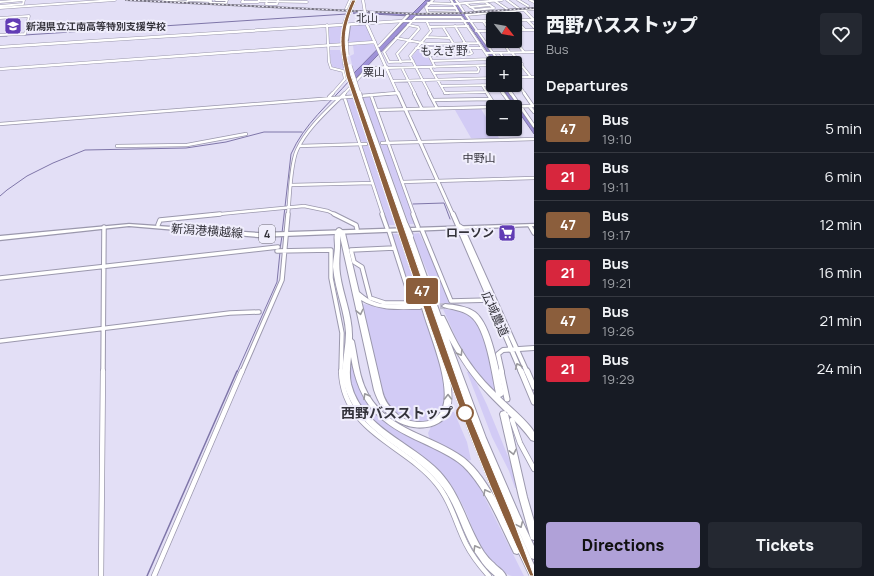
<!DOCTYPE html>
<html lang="en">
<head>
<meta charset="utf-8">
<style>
	body { margin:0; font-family:Manrope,"Noto Sans JP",sans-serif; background:#242831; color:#f1f3f6; height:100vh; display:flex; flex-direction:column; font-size:15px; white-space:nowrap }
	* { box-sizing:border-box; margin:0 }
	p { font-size:13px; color:#9ea1a6 }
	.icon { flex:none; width:22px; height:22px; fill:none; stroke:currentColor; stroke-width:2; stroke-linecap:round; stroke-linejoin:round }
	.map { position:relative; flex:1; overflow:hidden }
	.panel { display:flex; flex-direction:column; background:#171b24; width:340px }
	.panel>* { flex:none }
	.badge { padding:0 8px; border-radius:3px; font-size:14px; line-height:26px }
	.needle { width:26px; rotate:121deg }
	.controls { position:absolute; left:486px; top:12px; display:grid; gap:8px }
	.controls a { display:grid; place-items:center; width:36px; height:36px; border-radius:4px; background:#171b24; box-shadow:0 1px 3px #0004; font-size:20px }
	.map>.badge { position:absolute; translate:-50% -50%; box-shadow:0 0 0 2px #fff }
	h2 { padding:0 12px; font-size:15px; line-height:36px }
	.round { display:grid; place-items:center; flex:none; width:42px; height:42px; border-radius:4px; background:#242831 }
	.headline { display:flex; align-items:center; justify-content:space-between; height:68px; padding:0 12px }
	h1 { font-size:19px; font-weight:800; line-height:30px }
	.cta { display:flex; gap:8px; margin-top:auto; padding:8px 12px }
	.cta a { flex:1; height:46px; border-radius:4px; background:#b0a1d8; color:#111; font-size:16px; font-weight:800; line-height:46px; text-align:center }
	.cta a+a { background:#242831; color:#f1f3f6 }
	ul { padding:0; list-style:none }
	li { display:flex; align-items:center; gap:12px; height:48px; padding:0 12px; border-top:1px solid #363941 }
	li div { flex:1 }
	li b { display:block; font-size:15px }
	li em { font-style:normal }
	li .badge { min-width:44px; font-weight:700; text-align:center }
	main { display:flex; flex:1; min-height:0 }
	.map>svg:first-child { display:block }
	.green { fill:#d2cbf5 }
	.water { fill:#9f92d8; stroke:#7f76a9 }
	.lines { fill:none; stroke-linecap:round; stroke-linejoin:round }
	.stream-far1 { stroke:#7f76a9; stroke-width:1 }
	.stream { stroke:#7f76a9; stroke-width:1.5 }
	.motorway-tunnel { stroke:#c0bdd1; stroke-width:6; stroke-dasharray:6 3; stroke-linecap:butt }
	.minor-far3-casing { stroke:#9b98ad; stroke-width:3 }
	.minor-far2-casing { stroke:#9b98ad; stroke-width:4 }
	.minor-far1-casing { stroke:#9b98ad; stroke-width:5.5 }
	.minor-casing { stroke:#9b98ad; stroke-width:6 }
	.tertiary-far3-casing { stroke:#9b98ad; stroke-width:3.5 }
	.tertiary-far2-casing { stroke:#9b98ad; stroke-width:4.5 }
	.tertiary-far1-casing { stroke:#9b98ad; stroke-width:6 }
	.tertiary-casing { stroke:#9b98ad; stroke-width:7 }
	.primary-casing { stroke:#9b98ad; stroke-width:2.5 }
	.motorway-casing { stroke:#9b98ad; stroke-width:2 }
	.minor-far3 { stroke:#fff; stroke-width:2 }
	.minor-far2 { stroke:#fff; stroke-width:2.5 }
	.minor-far1 { stroke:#fff; stroke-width:3.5 }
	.minor { stroke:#fff; stroke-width:4.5 }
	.tertiary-far3 { stroke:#fff; stroke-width:2.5 }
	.tertiary-far2 { stroke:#fff; stroke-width:3 }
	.tertiary-far1 { stroke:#fff; stroke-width:4 }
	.tertiary { stroke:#fff; stroke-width:5 }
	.primary { fill:#fff; fill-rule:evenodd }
	.motorway { fill:#fff; fill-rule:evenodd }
	.rail-casing { stroke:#757280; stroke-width:2 }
	.rail { stroke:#f0eefc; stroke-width:1; stroke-dasharray:2; stroke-linecap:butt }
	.tertiary-bridge-casing { stroke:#9b98ad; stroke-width:3.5; stroke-linecap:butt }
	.motorway-bridge-far2-casing { stroke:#9b98ad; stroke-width:4.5; stroke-linecap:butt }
	.motorway-bridge-far1-casing { stroke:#9b98ad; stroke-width:6; stroke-linecap:butt }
	.motorway-bridge-casing { stroke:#9b98ad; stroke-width:8; stroke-linecap:butt }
	.tertiary-bridge { stroke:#fff; stroke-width:2.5 }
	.motorway-bridge-far2 { stroke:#fff; stroke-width:3.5 }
	.motorway-bridge-far1 { stroke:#fff; stroke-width:4.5 }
	.motorway-bridge { stroke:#fff; stroke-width:6 }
	.oneway { stroke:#9a999d }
	.line { fill:#8b5e3c; stroke:#fff }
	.stop-dot { fill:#fff; stroke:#8b5e3c; stroke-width:2 }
	.labels { text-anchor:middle; stroke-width:4; stroke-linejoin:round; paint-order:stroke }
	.far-poi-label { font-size:10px; font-weight:bold; fill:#34333b; stroke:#f0eefc; text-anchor:start }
	.far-neighbourhood-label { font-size:11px; fill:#34333b; stroke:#f0eefc }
	.shield { fill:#f0eefc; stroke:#6c6b75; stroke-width:1 }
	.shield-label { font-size:11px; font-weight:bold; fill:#34333b }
	.far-quarter-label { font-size:12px; fill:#34333b; stroke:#f0eefc }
	.street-label { font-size:12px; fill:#34333b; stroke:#f0eefc }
	.poi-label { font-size:12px; font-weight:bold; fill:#34333b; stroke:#f0eefc; text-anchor:end }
	.near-stop-label { font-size:14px; font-weight:bold; fill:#34333b; stroke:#f0eefc; text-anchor:end }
</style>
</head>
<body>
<main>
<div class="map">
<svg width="534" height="576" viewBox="0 0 534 576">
	<rect width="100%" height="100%" fill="#e3dff6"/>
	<path class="green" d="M365,23L373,41L349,43L348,40L350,24Z
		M329,25H342L340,44L328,45Z
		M373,44L377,50L354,73L350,56L354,54L353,45Z
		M418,49L424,50L433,66H417L412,57Z
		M329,50H340L344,69L332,67Z
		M370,96L386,141V142H379L364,99L363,97Z
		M346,98H353L354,100L368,143L360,141Z
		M481,109L499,138H471L455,110Z
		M369,144L394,222L396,225H388L362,146Z
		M380,144L388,145L416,224H409Z
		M419,233L434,263L451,305L440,303L412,234Z
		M392,234H398L413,278L408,280L405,278Z
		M364,304L385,309H421C429,331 461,403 434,418C429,421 425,423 419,423C403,421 394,414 385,401L361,306Z
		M443,309C478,311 482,324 489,355C492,368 495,381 497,395L471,364L456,338Z
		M351,358L359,387L367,403L378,416L393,428L451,455L466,467L477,482L524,576C520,576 516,576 512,576C507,575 503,571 499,568C478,552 474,528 463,506C459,498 454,489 449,482C417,440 338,425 351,358Z
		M467,372H470L473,376L487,405L514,471L518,488H515L509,471L492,437Z
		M449,412H454L467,442L471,460L465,461L430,440L428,433L431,427C440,426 445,419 449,412Z"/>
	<path class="water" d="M426,0H430L416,15H462L452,0H455L498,63H495L463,16H415L356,78L354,73L410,16L353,13H397L411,15Z
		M500,85H503L534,129V134Z"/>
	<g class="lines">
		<path class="stream-far1" d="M25,35L347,14
			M0,36H7
			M0,196L7,190L27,176L53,163L85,150L186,148L226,142L264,132H302
			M413,204L444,203L450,219
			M282,233L291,154C304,124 329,104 350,80
			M280,249L282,236
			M237,372L277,282L280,252"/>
		<path class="stream" d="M147,576L237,371"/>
		<path class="motorway-tunnel" d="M422,307L445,306"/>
		<g class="minor-far3-casing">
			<path id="minor-far3" d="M163,0L187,2L188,0
				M188,0L211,1
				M216,0H227
				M243,0L242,2H258L259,0
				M433,0L426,7L428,13L458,12L451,0
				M456,0L464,12
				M507,0L518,8
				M518,0L528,6
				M530,0L534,2
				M211,1L210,3H226L227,0
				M259,1L307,2
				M267,1L266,4H277L278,1
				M495,1L507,9
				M0,2L24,0
				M428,3L454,4L502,0
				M465,3L475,10L494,8L485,2
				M0,6L23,4L24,0
				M470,7L490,5
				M0,8L115,0
				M426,8H456
				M346,9L350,0
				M524,10L534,20
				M514,11L522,20
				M504,12L510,19
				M494,13L499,19
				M466,15L534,9
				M466,15L500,63
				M0,18L29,16L25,34L0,35
				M516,20L525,30
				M527,20L534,27
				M403,21H471
				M483,21L490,31
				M427,22L431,31L410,56L430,94
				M327,25L329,62L331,68L343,71L345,79L332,94
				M455,26L465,43
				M430,27L468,26
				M443,27L453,43
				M515,30H534
				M476,31H493
				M426,37L450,38
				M396,38L428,44L479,43
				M502,41L510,53
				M515,41L524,52
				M379,46L408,15
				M416,48H482
				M486,53L534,52
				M500,53L508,63
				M512,53L522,64
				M413,61L389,62L384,52L416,17H461L493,64
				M432,61L490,59
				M401,62L397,54L419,29L418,27L408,25
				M522,66L531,77
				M430,67L445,93L486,92
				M435,67L429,55L470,54L472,53L469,48
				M387,68L493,65
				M402,68L415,94
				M434,73L478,72L479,69L477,66
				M515,77H534
				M515,80L525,94
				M393,81L493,78
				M482,85L488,94
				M497,85L503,94
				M505,85L511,94
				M441,86L493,85
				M344,94L368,68L387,67
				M385,94L398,93"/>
		</g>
		<g class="minor-far2-casing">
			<path id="minor-far2" d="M414,93L422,109
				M429,93L437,108
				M445,93H448
				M487,93L496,107
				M503,93L512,106
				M511,93L534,126
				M524,93L533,106
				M371,95L414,215
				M344,96L383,215
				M329,97L333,93
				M433,100L491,99
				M529,106L534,112
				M377,110L534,106
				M0,124L398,93
				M382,143L534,139
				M117,146L187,145L246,134
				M299,146L366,144
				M402,182L534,178
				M291,185L372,183
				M210,215L304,206L328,211L336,215
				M288,215C290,198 290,165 297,150C307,128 328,110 345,93"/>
		</g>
		<g class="minor-far1-casing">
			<path id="minor-far1" d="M334,214L356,225L357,229
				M382,214L387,228
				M413,214L418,227
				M158,225L160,220L220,214
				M530,226L534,233
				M422,230L451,301L491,300
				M389,231L412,303H385L370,298L362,267L354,262L351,250L394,248
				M277,251L331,250V278L342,333L341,372
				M0,278L278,247
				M0,341L230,313L259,312
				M103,372L104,227
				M242,372L282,280L288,214"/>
		</g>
		<g class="minor-casing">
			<path id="minor" d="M341,371C343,432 404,444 436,483C451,501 456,524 466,544C472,556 480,566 489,576
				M512,420L520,443L534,469
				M101,576L103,371
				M154,576L242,371"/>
		</g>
		<g class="tertiary-far3-casing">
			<path id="tertiary-far3" d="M515,20H534
				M471,21H493
				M367,25L398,94
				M0,47L403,21
				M0,69L375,42"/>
		</g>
		<g class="tertiary-far2-casing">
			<path id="tertiary-far2" d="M398,93L453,215"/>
		</g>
		<g class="tertiary-far1-casing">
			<path id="tertiary-far1" d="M453,214L521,372
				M459,226L462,228L527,372
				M502,372L498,354L503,350L534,348"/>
		</g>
		<g class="tertiary-casing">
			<path id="tertiary" d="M501,371L507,399
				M521,371L534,402
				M527,371L534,387"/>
		</g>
		<g class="primary-casing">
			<path id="primary" d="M129,224L258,233L534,224V226L258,237L129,226L0,240V236Z"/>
		</g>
		<g class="motorway-casing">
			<path id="motorway" d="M348,24L350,25L348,40L346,41L344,40L346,25Z
				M342,51L345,52L347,68L344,67Z
				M355,96L358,97L360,96L362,97L408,225L407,226L405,227L402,225L400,227L397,225L354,97Z
				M339,228L341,229L345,233L359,292C381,312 396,301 422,305L416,282L400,237L401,236H405L423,284L432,319L440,345H442L445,346L407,236L410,234L412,235L441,316H444C449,326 453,335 458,344C468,362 481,379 496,393C492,374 486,327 470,316C466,313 461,311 456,310C451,308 446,309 442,306L445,304C455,305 466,306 475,312C492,325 499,373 504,394L502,396L500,397C507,404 530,423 534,432C534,434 534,438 534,441L531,440C519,423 503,410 489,395C472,378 460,359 449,339L486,438L519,514L534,546V559L531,558L499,487L534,565V576H530L519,553L517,554L514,553C500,525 486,488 463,466C452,456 437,450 423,443C380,424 359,406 351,357C350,366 349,375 351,384C362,428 412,442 440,472C462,496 467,526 484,552C487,556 490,560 494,563C498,568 504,570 506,576H495C489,571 483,565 479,558C463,537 459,510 443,488C421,457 383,444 359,414C353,406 347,395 344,384C340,367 346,350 346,333C345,311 335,290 333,267C333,260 335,253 335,246C335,240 333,235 337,229ZM340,236L374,390C378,402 384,413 395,420C413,432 443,431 450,408C453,399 451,388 450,380L470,434L497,501C488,486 478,469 464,458C432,434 390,432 368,394C359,378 358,359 354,341L352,339C353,316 343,296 340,274C338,261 341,249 340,236ZM361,300C379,311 399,309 420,309L422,308C429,334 451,382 443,407C437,426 411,425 398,415C390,408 384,401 382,390Z
				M504,411L507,412L508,414L527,497L534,521V540L531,539L530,536L519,497L500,414L501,412Z"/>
		</g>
		<use href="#minor-far3" class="minor-far3"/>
		<use href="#minor-far2" class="minor-far2"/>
		<use href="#minor-far1" class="minor-far1"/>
		<use href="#minor" class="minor"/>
		<use href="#tertiary-far3" class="tertiary-far3"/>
		<use href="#tertiary-far2" class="tertiary-far2"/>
		<use href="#tertiary-far1" class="tertiary-far1"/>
		<use href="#tertiary" class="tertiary"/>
		<use href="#primary" class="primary"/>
		<use href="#motorway" class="motorway"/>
		<g class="rail-casing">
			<path id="rail" d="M126,0L418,14L464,13L534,8"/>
		</g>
		<use href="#rail" class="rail"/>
		<g class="tertiary-bridge-casing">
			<path id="tertiary-bridge" d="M363,0L367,25"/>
		</g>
		<g class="motorway-bridge-far2-casing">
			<path id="motorway-bridge-far2" d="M344,25L354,0
				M346,40L347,55
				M350,66L359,94
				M346,67L355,94"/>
		</g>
		<g class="motorway-bridge-far1-casing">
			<path id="motorway-bridge-far1" d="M355,93L356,97
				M359,93L360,97"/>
		</g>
		<g class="motorway-bridge-casing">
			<path id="motorway-bridge" d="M400,225L403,237
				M405,225L410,236"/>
		</g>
		<use href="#tertiary-bridge" class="tertiary-bridge"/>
		<use href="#motorway-bridge-far2" class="motorway-bridge-far2"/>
		<use href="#motorway-bridge-far1" class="motorway-bridge-far1"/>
		<use href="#motorway-bridge" class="motorway-bridge"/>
	</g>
	<defs><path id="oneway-chevron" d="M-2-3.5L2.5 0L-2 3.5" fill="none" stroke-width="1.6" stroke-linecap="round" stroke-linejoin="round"/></defs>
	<g class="oneway">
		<use href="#oneway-chevron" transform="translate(360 312) rotate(77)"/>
		<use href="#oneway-chevron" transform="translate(460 353) rotate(59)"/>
		<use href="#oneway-chevron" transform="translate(518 366) rotate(-114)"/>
		<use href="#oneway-chevron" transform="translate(366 396) rotate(-120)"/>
		<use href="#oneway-chevron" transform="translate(448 397) rotate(-90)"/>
		<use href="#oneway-chevron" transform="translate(513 452) rotate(78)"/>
		<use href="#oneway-chevron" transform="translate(486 492) rotate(-118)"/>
		<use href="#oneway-chevron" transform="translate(520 525) rotate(66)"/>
		<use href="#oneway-chevron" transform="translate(476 548) rotate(-120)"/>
	</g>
	<path class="line" d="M352,0H356C342,32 343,42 351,76L467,408L511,514L534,576H530C455,417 403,245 346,76C339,43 338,31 352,0Z"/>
	<defs>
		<g id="school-square" transform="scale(0.9)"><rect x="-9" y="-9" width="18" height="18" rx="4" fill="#613cb4" stroke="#f0eefc"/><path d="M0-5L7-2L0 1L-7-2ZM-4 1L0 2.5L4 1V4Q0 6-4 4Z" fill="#fff"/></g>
		<g id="supermarket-square" transform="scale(0.9)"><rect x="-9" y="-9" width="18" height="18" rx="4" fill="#613cb4" stroke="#f0eefc"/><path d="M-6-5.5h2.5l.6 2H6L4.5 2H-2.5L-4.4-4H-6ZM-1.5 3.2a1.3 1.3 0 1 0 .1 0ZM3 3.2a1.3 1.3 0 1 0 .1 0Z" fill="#fff"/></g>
	</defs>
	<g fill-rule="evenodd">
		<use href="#school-square" x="13" y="26"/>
		<use href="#supermarket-square" x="507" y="233"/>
	</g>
	<circle class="stop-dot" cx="465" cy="413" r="8"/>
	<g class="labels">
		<g class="far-poi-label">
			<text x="26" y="30">新潟県立江南高等特別支援学校</text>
		</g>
		<g class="far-neighbourhood-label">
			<text x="367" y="22">北山</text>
			<text x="374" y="76">粟山</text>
			<text x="479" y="162">中野山</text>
		</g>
		<rect class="shield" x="259" y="225" width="16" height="18" rx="3"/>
		<g class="shield-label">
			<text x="267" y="238">4</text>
		</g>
		<g class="far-quarter-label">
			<text x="444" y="55">もえぎ野</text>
		</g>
		<g class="street-label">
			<text transform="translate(207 231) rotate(4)" y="4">新潟港横越線</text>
			<text transform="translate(495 314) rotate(66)" y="4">広域農道</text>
		</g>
		<g class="poi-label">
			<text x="494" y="237">ローソン</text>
		</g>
		<g class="near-stop-label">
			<text x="453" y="418">西野バスストップ</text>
		</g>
	</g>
</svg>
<div class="controls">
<a><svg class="needle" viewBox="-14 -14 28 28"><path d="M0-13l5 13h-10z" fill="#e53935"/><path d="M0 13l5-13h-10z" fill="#9ea1a6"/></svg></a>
<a>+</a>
<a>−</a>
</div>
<b class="badge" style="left:422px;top:291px;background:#8b5e3c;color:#fff">47</b>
</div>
<section class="panel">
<div class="headline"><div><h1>西野バスストップ</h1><p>Bus</p></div><a class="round"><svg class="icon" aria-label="heart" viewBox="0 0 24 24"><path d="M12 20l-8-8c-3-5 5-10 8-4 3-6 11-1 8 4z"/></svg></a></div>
<h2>Departures</h2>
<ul>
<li><span class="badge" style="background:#8b5e3c;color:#fff">47</span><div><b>Bus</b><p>19:10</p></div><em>5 min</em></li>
<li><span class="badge" style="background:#d7263d;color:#fff">21</span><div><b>Bus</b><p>19:11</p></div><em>6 min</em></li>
<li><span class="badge" style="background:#8b5e3c;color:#fff">47</span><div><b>Bus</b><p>19:17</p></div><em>12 min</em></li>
<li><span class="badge" style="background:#d7263d;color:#fff">21</span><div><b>Bus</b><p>19:21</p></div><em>16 min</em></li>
<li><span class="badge" style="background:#8b5e3c;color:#fff">47</span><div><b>Bus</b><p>19:26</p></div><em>21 min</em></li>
<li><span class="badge" style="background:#d7263d;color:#fff">21</span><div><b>Bus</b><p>19:29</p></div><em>24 min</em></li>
</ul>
<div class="cta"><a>Directions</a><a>Tickets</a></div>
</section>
</main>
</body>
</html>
